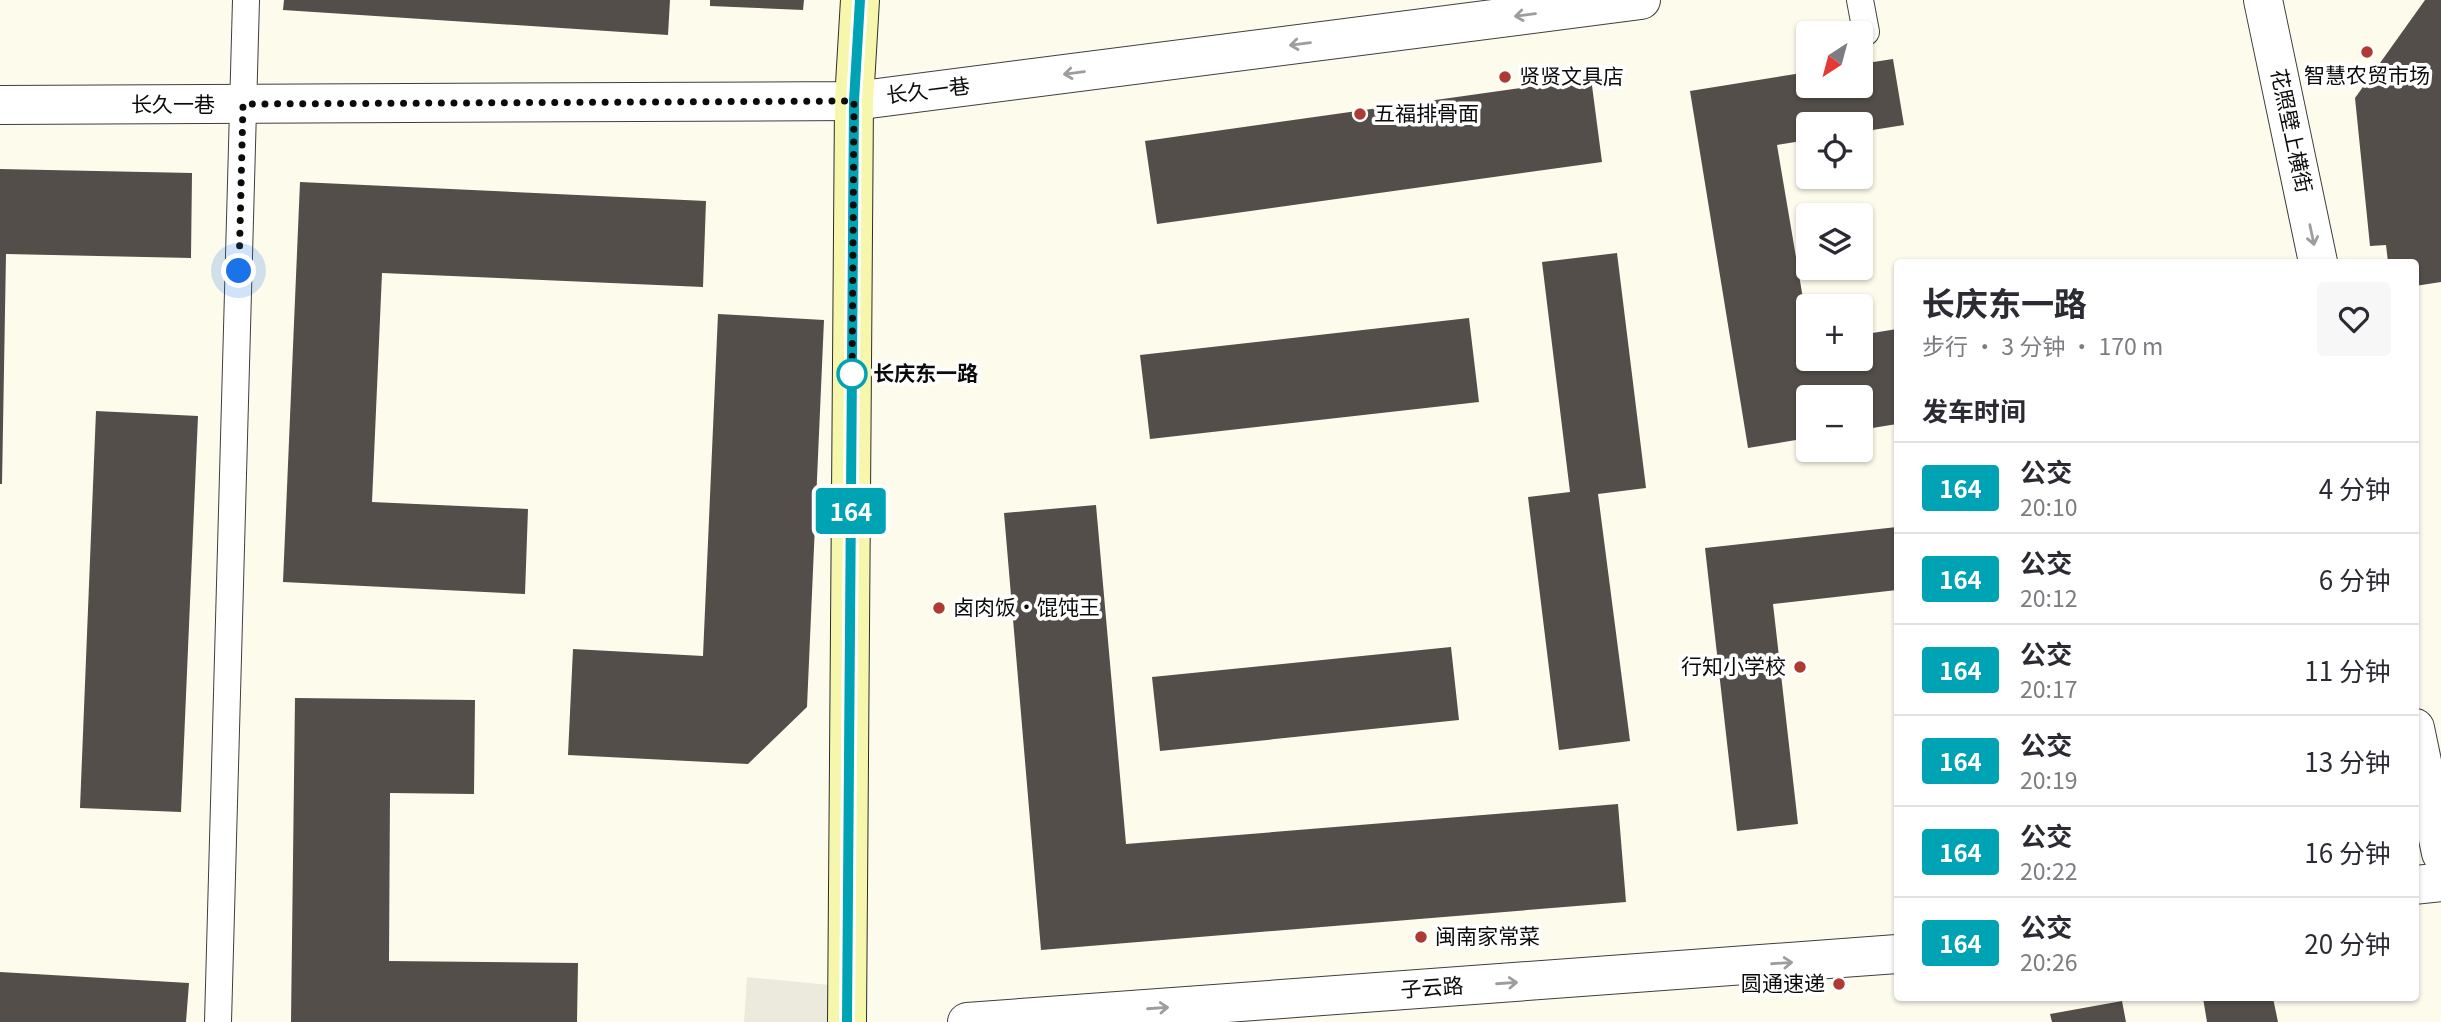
<!DOCTYPE html>
<html lang="zh">
<head>
<meta charset="utf-8">
<style>
	body { margin:0; font-family:Georgia,"Noto Sans SC",serif; background:#f7f7f7; color:#2b2b33; height:100vh; display:flex; flex-direction:column; font-size:26px; white-space:nowrap }
	* { box-sizing:border-box; margin:0 }
	p { font-size:23px; color:#7c7c81 }
	.icon { flex:none; width:38px; height:38px; fill:none; stroke:currentColor; stroke-width:2; stroke-linecap:round; stroke-linejoin:round }
	.map { position:relative; flex:1; overflow:hidden }
	.details { position:absolute; left:1894px; top:259px; width:525px; height:742px; display:flex; flex-direction:column; background:#fff; border-radius:7px; box-shadow:0 2px 5px #0004 }
	.details>* { flex:none }
	.badge { padding:0 14px; border-radius:5px; font-size:24px; line-height:46px }
	.needle { width:46px; rotate:216deg }
	.fabs { position:absolute; left:1796px; top:21px; display:grid; gap:14px }
	.fabs a { display:grid; place-items:center; width:77px; height:77px; border-radius:7px; background:#fff; box-shadow:0 2px 5px #0004; font-size:35px }
	.you { position:absolute; width:35px; height:35px; margin:-18px; border:5px solid #fff; border-radius:50%; background:#1a73e8; box-shadow:0 0 0 10px #1a73e833 }
	.map>.badge { position:absolute; translate:-50% -50%; box-shadow:0 0 0 4px #fff }
	h2 { padding:0 28px; font-size:26px; line-height:63px }
	.round { display:grid; place-items:center; flex:none; width:74px; height:74px; border-radius:7px; background:#f7f7f7 }
	.overview { display:flex; align-items:center; justify-content:space-between; height:119px; padding:0 28px }
	h1 { font-size:33px; font-weight:700; line-height:52px }
	ul { padding:0; list-style:none }
	li { display:flex; align-items:center; gap:21px; height:91px; padding:0 28px; border-top:2px solid #e1e1e2 }
	li div { flex:1 }
	li b { display:block; font-size:26px }
	li em { font-style:normal }
	li .badge { min-width:77px; font-weight:700; text-align:center }
	.map>svg:first-child { display:block }
	.plaza { fill:#eceadc }
	.building { fill:#534e49 }
	.lines { fill:none; stroke-linecap:round; stroke-linejoin:round }
	.service-casing { stroke:#3e3e3e; stroke-width:28 }
	.minor-casing { stroke:#3e3e3e; stroke-width:40 }
	.secondary-casing { stroke:#2d2d2d; stroke-width:40 }
	.service { stroke:#fff; stroke-width:26 }
	.minor { stroke:#fff; stroke-width:38 }
	.secondary { stroke:#f6f7ad; stroke-width:38 }
	.oneway { stroke:#9d9d9d }
	.line-casing { stroke:#fff; stroke-width:16 }
	.line { stroke:#00a3b4; stroke-width:10 }
	.walk { stroke:#0b0b0b; stroke-width:7; stroke-dasharray:0 12.6 }
	.poi-dot { fill:#ad3b31; stroke:#fff; stroke-width:2.5 }
	.stop-dot { fill:#fff; stroke:#00a3b4; stroke-width:3.5 }
	.labels { text-anchor:middle; stroke-width:7; stroke-linejoin:round; paint-order:stroke }
	.poi-label { font-size:21px; fill:#0b0b0b; stroke:#fff; text-anchor:start }
	.street-label { font-size:21px; fill:#0b0b0b; stroke:#fff }
	.stop-label { font-size:21px; font-weight:bold; fill:#0b0b0b; stroke:#fff; text-anchor:start }
</style>
</head>
<body>
<div class="map">
<svg width="2441" height="1022" viewBox="0 0 2441 1022">
	<rect width="100%" height="100%" fill="#fdfcec"/>
	<path class="plaza" d="M747,977L830,985L827,1022H744Z"/>
	<path class="building" d="M284,0H670L668,35L283,10Z
		M710,0H804L803,10L710,6Z
		M2425,0H2441V282L2415,286V262H2388L2386,245L2370,246L2355,98Z
		M1893,59L1904,125L1860,132V124H1808V140L1777,145L1808,328V359H1860V335L1897,329V424L1860,430V397H1808V438L1748,448L1690,91L1808,72V86H1860V64Z
		M1591,78L1602,162L1157,224L1145,141Z
		M0,169L192,173L191,258L6,254L2,484H0Z
		M300,182L706,201L703,287L382,273L372,502L528,509L525,594L283,582Z
		M1617,253L1646,488L1598,494L1630,741L1559,750L1528,497L1570,492L1542,262Z
		M718,314L824,320L807,707L748,764L568,755L573,649L703,656Z
		M1469,318L1479,402L1150,439L1140,355Z
		M96,411L198,416L181,812L80,808Z
		M1096,505L1126,844L1618,804L1626,902L1041,950L1004,513Z
		M1897,527V590L1773,604L1798,824L1737,831L1705,548Z
		M1451,647L1459,720L1160,751L1152,677Z
		M295,698L475,700L474,794L390,793L389,961L578,963L577,1022H291Z
		M0,972L189,983L186,1022H0Z
		M2203,998H2273L2278,1022H2207Z
		M2122,1001L2126,1022H2052L2050,1014Z"/>
	<g class="lines">
		<g class="service-casing">
			<path id="service" d="M1860,0L1866,32
				M218,1022L246,0"/>
		</g>
		<g class="minor-casing">
			<path id="minor" d="M2263,0L2318,262
				M0,105L854,101L1641,0
				M2415,728L2441,853
				M2415,885L2441,882
				M967,1022L1897,954"/>
		</g>
		<g class="secondary-casing">
			<path id="secondary" d="M847,1022L854,101L860,0"/>
		</g>
		<use href="#service" class="service"/>
		<use href="#minor" class="minor"/>
		<use href="#secondary" class="secondary"/>
	</g>
	<defs><path id="oneway-shaft" d="M-6 0H5M1.5-3L5.5 0L1.5 3" fill="none" stroke-width="1.6" stroke-linecap="round" stroke-linejoin="round" transform="scale(1.75)"/></defs>
	<g class="oneway">
		<use href="#oneway-shaft" transform="translate(1525 15) rotate(173)"/>
		<use href="#oneway-shaft" transform="translate(1300 44) rotate(173)"/>
		<use href="#oneway-shaft" transform="translate(1074 73) rotate(173)"/>
		<use href="#oneway-shaft" transform="translate(2312 235) rotate(78)"/>
		<use href="#oneway-shaft" transform="translate(1782 963) rotate(-4)"/>
		<use href="#oneway-shaft" transform="translate(1507 983) rotate(-4)"/>
		<use href="#oneway-shaft" transform="translate(1158 1008) rotate(-4)"/>
	</g>
	<g class="lines">
		<g class="line-casing">
			<path id="line" d="M847,1022L854,101L860,0"/>
		</g>
		<use href="#line" class="line"/>
		<path class="walk" d="M239,271L243,104L854,101L852,380V374"/>
	</g>
	<g class="poi-dot">
		<circle cx="2367" cy="52" r="7"/>
		<circle cx="1505" cy="77" r="7"/>
		<circle cx="1360" cy="114" r="7"/>
		<circle cx="939" cy="608" r="7"/>
		<circle cx="1800" cy="667" r="7"/>
		<circle cx="1421" cy="937" r="7"/>
		<circle cx="1839" cy="984" r="7"/>
	</g>
	<circle class="stop-dot" cx="852" cy="374" r="14"/>
	<g class="labels">
		<g class="poi-label">
			<text x="2367" y="83" text-anchor="middle">智慧农贸市场</text>
			<text x="1519" y="84">贤贤文具店</text>
			<text x="1374" y="121">五福排骨面</text>
			<text x="953" y="615">卤肉饭·馄饨王</text>
			<text x="1786" y="674" text-anchor="end">行知小学校</text>
			<text x="1435" y="944">闽南家常菜</text>
			<text x="1825" y="991" text-anchor="end">圆通速递</text>
		</g>
		<g class="street-label">
			<text transform="translate(928 91) rotate(-7)" y="7">长久一巷</text>
			<text x="173" y="112">长久一巷</text>
			<text transform="translate(2291 131) rotate(78)" y="7">花照壁上横街</text>
			<text transform="translate(1432 988) rotate(-4)" y="7">子云路</text>
		</g>
		<g class="stop-label">
			<text x="873" y="381">长庆东一路</text>
		</g>
	</g>
</svg>
<div class="fabs">
<a><svg class="needle" viewBox="-14 -14 28 28"><path d="M0-13l5 13h-10z" fill="#e53935"/><path d="M0 13l5-13h-10z" fill="#7c7c81"/></svg></a>
<a><svg class="icon" aria-label="locate" viewBox="0 0 24 24"><circle cx="12" cy="12" r="6"/><path d="M12 2v4M12 18v4M2 12h4M18 12h4"/></svg></a>
<a><svg class="icon" aria-label="layers" viewBox="0 0 24 24"><path d="M12 4l9 5-9 5-9-5zM3 14l9 5 9-5"/></svg></a>
<a>+</a>
<a>−</a>
</div>
<div class="you" style="left:239px;top:271px"></div>
<b class="badge" style="left:851px;top:511px;background:#00a3b4;color:#fff">164</b>
<section class="details">
<div class="overview"><div><h1>长庆东一路</h1><p>步行 · 3 分钟 · 170 m</p></div><a class="round"><svg class="icon" aria-label="heart" viewBox="0 0 24 24"><path d="M12 20l-8-8c-3-5 5-10 8-4 3-6 11-1 8 4z"/></svg></a></div>
<h2>发车时间</h2>
<ul>
<li><span class="badge" style="background:#00a3b4;color:#fff">164</span><div><b>公交</b><p>20:10</p></div><em>4 分钟</em></li>
<li><span class="badge" style="background:#00a3b4;color:#fff">164</span><div><b>公交</b><p>20:12</p></div><em>6 分钟</em></li>
<li><span class="badge" style="background:#00a3b4;color:#fff">164</span><div><b>公交</b><p>20:17</p></div><em>11 分钟</em></li>
<li><span class="badge" style="background:#00a3b4;color:#fff">164</span><div><b>公交</b><p>20:19</p></div><em>13 分钟</em></li>
<li><span class="badge" style="background:#00a3b4;color:#fff">164</span><div><b>公交</b><p>20:22</p></div><em>16 分钟</em></li>
<li><span class="badge" style="background:#00a3b4;color:#fff">164</span><div><b>公交</b><p>20:26</p></div><em>20 分钟</em></li>
</ul>
</section>
</div>
</body>
</html>
